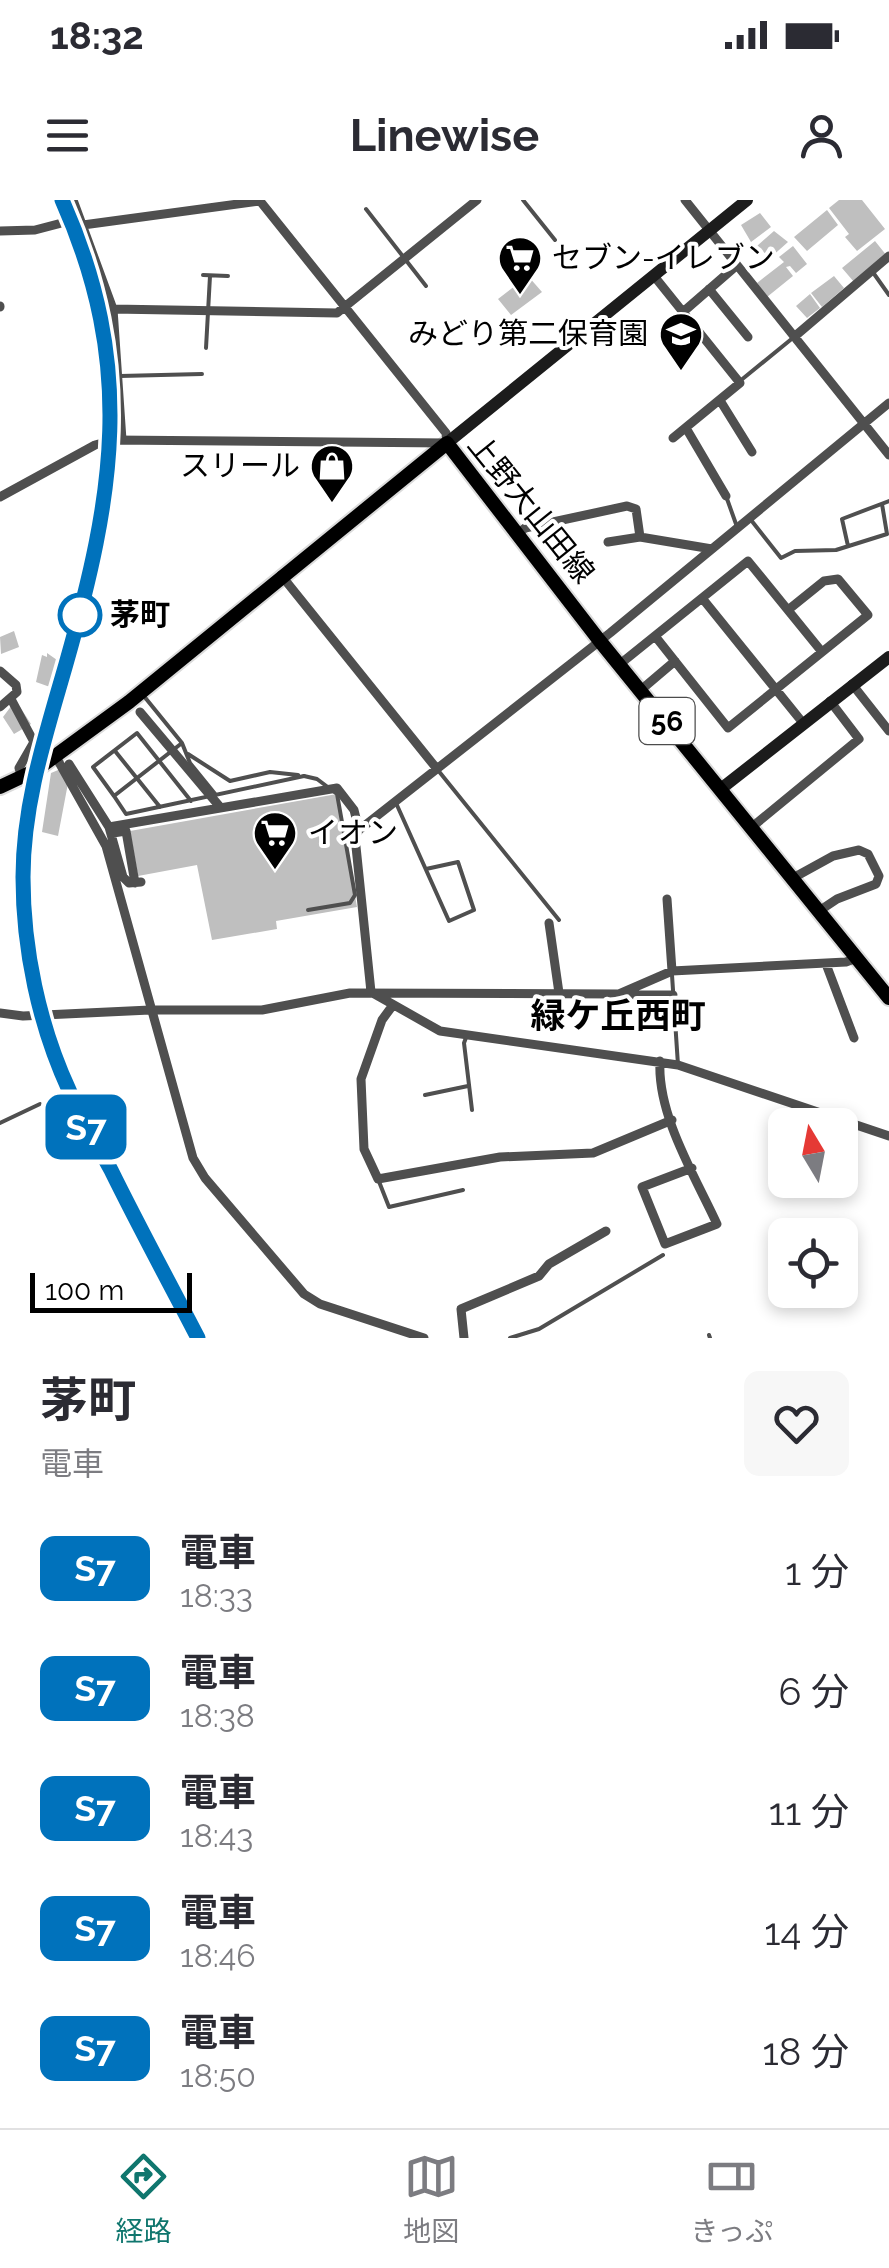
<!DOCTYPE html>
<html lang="ja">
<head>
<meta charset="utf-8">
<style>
	body { margin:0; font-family:Raleway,"Noto Sans JP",sans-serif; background:#f7f7f7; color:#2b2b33; height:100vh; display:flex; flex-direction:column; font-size:38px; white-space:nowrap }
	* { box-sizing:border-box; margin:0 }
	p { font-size:32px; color:#7c7c81 }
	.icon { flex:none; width:55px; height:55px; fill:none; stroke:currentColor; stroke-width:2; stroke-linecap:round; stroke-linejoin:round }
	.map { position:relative; height:1138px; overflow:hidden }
	.sheet { display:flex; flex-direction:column; background:#fff; flex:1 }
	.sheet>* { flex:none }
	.badge { padding:0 20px; border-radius:15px; font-size:35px; line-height:65px }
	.needle { width:65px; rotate:350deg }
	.fabs { position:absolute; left:768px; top:908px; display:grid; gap:20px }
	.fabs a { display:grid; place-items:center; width:90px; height:90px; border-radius:15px; background:#fff; box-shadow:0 5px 15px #0003; font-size:50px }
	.scale { position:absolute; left:30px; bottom:25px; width:162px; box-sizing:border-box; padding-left:10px; border:5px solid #000; border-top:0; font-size:28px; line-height:35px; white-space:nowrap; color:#000; -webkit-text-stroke:8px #fff; paint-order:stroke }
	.map>.badge { position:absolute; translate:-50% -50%; box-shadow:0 0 0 5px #fff }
	.round { display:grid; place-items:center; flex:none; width:105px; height:105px; border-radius:15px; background:#f7f7f7 }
	.overview { display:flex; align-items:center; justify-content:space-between; height:170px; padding:0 40px }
	h1 { font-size:48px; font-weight:700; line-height:75px }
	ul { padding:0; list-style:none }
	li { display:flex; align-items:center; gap:30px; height:120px; padding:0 40px }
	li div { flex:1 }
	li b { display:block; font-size:38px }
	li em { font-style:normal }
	li .badge { min-width:110px; font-weight:700; text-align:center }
	.status { display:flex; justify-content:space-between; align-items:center; height:70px; padding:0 50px; background:#fff; direction:ltr }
	.status svg { height:28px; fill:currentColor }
	header { display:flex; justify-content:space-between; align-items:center; height:130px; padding:0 40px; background:#fff; font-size:45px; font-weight:700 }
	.menu { display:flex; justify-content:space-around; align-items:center; height:140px; border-top:2px solid #e1e1e2; background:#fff; font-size:28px; color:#7c7c81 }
	.menu a { display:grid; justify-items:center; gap:5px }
	.menu .current { color:#0f766e }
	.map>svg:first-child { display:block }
	.building { fill:#bfbfbf }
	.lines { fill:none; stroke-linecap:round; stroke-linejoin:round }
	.primary-casing { stroke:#dbdbdb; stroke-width:18 }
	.lane { stroke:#4f4f4f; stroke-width:4 }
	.street { stroke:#4f4f4f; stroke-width:9 }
	.secondary { stroke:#1c1c1c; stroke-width:12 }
	.primary { stroke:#000; stroke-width:14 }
	.rail { stroke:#000; stroke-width:4; stroke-dasharray:15 5 2.5 5; stroke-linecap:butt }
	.lane-bridge { stroke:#4f4f4f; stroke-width:4 }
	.line-casing { stroke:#fff; stroke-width:22 }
	.line { stroke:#0072bc; stroke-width:15 }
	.stop-dot { fill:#fff; stroke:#0072bc; stroke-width:5 }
	.labels { text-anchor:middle; stroke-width:8; stroke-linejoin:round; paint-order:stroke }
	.shield { fill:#fff; stroke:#4c4c4c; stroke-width:2.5 }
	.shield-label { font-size:28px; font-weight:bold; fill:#000 }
	.poi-label { font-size:30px; fill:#000; stroke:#fff; text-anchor:start }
	.street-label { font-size:30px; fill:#000; stroke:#fff }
	.stop-label { font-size:30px; font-weight:bold; fill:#000; stroke:#fff; text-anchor:start }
	.quarter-label { font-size:35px; font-weight:bold; fill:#000; stroke:#fff }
</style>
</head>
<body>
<div class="status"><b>18:32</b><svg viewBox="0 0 49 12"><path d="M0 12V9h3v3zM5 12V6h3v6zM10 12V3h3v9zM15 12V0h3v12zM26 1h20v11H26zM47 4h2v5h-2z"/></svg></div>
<header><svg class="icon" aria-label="menu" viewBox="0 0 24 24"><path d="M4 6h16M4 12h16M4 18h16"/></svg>Linewise<svg class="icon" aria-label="person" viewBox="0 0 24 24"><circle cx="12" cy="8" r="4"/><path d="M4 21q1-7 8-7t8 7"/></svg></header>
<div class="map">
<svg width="889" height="1138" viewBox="0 0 889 1138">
	<rect width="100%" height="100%" fill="#fff"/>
	<path class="building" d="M839,0H862L885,29L857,51L845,37L849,34L829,8Z
		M827,10L838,25L807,51L794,37Z
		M760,13L771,27L751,42L741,25Z
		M774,31L788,42L770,58L757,46Z
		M875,41L887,56L854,82L842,68Z
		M793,46L807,64L796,73L790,66L786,67L793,76L767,97L757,83L784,62L779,57Z
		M528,76L542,92L511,115L498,99Z
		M834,76L844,88L822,107L811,93Z
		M810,94L820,108L807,118L796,106Z
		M77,393L83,394L71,442L66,441Z
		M14,431L19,447L1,454L0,437Z
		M47,453L57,460L50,487L36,482L42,455L47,457Z
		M12,505L20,507L31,524L14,534L3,517Z
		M63,568L69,578L58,636L42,632L51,573Z
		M337,594L357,707L276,721L277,729L212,740L197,665L138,676L130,631Z"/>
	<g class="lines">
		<g class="primary-casing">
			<path id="primary" d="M0,587L36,570L129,502L447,243L599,440L889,798"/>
		</g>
		<path class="lane" d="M523,0L555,40
			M366,9L426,86
			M872,71L889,95
			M203,75L228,76
			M206,148L210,76
			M120,176L202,174
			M740,181L794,137
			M726,296L736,324
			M751,320L781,358L795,351L836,350L887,334L882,304
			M848,346L842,319L889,301
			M143,495L182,543L190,563L216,595
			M182,543L114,596L126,614L304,576
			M115,551L160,607
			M188,554L230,581L270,572L298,575
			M437,569L559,720
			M114,596L93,567L137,533L191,601
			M396,603L449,721L474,710L458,662L426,669
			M672,775L678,865
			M467,835L464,843L472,910
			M425,895L468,886
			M0,923L40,904
			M378,979L389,1007L463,990
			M709,1135L710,1138
			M510,1138L539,1129L663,1055"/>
		<path class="street" d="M73,0L113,109L122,240
			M685,0L889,255
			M0,31L35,30L77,19L83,25L260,1
			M654,76L740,183L673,238
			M709,89L748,137
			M0,106V107
			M113,109L337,113L477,0
			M683,112L736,66
			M794,137L889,56
			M721,202L752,252
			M686,228L726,296
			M0,297L95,245L113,240L447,243L446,233L260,1
			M518,334L525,328L627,306L636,309L640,337
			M608,342L640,337L712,349
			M281,375L437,569
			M702,398L803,523
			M655,436L728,528L868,415L838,379L824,381L788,410
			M620,464L748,361L822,452
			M0,471L16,485L17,492L0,507
			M852,484L889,531
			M642,489L675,461
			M11,499L34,542L19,568L22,578
			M140,512L220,607
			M56,557L106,646L193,958L205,978L304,1094L320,1104L424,1138
			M69,564L109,627L337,588L354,610L359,630
			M109,627L123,677L129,683L141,682
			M752,627L859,539L830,501
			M113,633L126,631L135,683
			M793,678L833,656L859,650L868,654L879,676L876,684L837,699L819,711
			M667,699L672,771
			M549,723L559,793
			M826,764L854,838
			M371,792L355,637L359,630L610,433L889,203
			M371,792L440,831L678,865L889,936
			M626,795H673
			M393,805L382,820L361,879L364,949L378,979L500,957L593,953L672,920
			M0,813L23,816L150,810H262L350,793L619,794L672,771L846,762L857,758
			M660,861C657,915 695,976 717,1024L665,1044L642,987L692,968
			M464,1138L461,1109L539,1076L549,1064L606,1031"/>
		<path class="secondary" d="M447,243L747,0
			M722,588L889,457"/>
		<use href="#primary" class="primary"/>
		<path class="rail" d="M62,0C135,162 116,292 68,456C47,529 23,601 23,677C23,847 121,993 198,1138"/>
		<path class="lane-bridge" d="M304,576L317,579L337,594L355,695L350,703L308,710"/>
	</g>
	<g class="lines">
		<g class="line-casing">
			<path id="line" d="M62,0C136,166 114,295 66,464C46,534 23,603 23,677C23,749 39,825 69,890C81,918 97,944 111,970C139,1027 169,1082 198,1138"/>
		</g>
		<use href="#line" class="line"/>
	</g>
	<defs>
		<g id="supermarket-pin" transform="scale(2.25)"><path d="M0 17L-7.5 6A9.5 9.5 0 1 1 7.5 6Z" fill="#000" stroke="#fff"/><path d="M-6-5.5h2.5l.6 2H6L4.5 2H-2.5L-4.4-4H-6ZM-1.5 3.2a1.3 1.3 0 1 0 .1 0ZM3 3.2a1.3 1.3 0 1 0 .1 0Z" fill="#fff"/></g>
		<g id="school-pin" transform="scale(2.25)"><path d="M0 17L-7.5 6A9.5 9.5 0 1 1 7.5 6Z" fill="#000" stroke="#fff"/><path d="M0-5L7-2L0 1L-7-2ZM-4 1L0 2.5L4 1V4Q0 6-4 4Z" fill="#fff"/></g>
		<g id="shop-pin" transform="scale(2.25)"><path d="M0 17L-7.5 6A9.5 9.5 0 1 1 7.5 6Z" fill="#000" stroke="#fff"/><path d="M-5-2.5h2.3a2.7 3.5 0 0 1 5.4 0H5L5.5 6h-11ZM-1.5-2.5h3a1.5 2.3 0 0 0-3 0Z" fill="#fff"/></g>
	</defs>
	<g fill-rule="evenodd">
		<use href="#supermarket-pin" x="520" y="58"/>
		<use href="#school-pin" x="681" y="134"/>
		<use href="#shop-pin" x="332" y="266"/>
		<use href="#supermarket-pin" x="275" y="633"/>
	</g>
	<circle class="stop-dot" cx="80" cy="415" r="20"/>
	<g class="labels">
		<rect class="shield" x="639.5" y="498" width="55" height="46" rx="8"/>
		<g class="shield-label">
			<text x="667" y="531">56</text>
		</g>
		<g class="poi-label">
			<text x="552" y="68">セブン-イレブン</text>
			<text x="648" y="144" text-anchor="end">みどり第二保育園</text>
			<text x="300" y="276" text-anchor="end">スリール</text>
			<text x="308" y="643">イオン</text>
		</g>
		<g class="street-label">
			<text transform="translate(531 309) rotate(51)" y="10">上野大山田線</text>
		</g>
		<g class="stop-label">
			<text x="110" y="425">茅町</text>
		</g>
		<g class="quarter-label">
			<text x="618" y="828">緑ケ丘西町</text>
		</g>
	</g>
</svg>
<div class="fabs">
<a><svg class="needle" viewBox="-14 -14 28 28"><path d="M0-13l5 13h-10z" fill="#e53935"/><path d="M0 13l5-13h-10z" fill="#7c7c81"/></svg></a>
<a><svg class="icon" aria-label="locate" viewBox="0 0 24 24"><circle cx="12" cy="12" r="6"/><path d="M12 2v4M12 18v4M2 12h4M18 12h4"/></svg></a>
</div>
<div class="scale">100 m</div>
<b class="badge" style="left:86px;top:927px;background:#0072bc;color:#fff">S7</b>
</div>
<section class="sheet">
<div class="overview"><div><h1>茅町</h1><p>電車</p></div><a class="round"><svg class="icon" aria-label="heart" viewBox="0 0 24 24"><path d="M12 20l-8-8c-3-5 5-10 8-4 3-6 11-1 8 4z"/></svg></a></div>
<ul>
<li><span class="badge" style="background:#0072bc;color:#fff">S7</span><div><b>電車</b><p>18:33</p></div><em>1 分</em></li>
<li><span class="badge" style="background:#0072bc;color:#fff">S7</span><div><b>電車</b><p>18:38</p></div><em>6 分</em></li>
<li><span class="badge" style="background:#0072bc;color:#fff">S7</span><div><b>電車</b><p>18:43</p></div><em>11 分</em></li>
<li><span class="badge" style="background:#0072bc;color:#fff">S7</span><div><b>電車</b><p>18:46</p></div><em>14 分</em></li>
<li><span class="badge" style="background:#0072bc;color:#fff">S7</span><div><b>電車</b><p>18:50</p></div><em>18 分</em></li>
</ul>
</section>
<nav class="menu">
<a class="current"><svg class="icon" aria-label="directions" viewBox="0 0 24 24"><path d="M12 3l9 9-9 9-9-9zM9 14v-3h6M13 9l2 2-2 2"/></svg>経路</a>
<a><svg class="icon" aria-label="map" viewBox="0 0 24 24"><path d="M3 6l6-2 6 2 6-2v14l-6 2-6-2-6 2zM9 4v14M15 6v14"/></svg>地図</a>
<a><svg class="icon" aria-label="tickets" viewBox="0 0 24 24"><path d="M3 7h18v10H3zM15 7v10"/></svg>きっぷ</a>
</nav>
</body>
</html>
